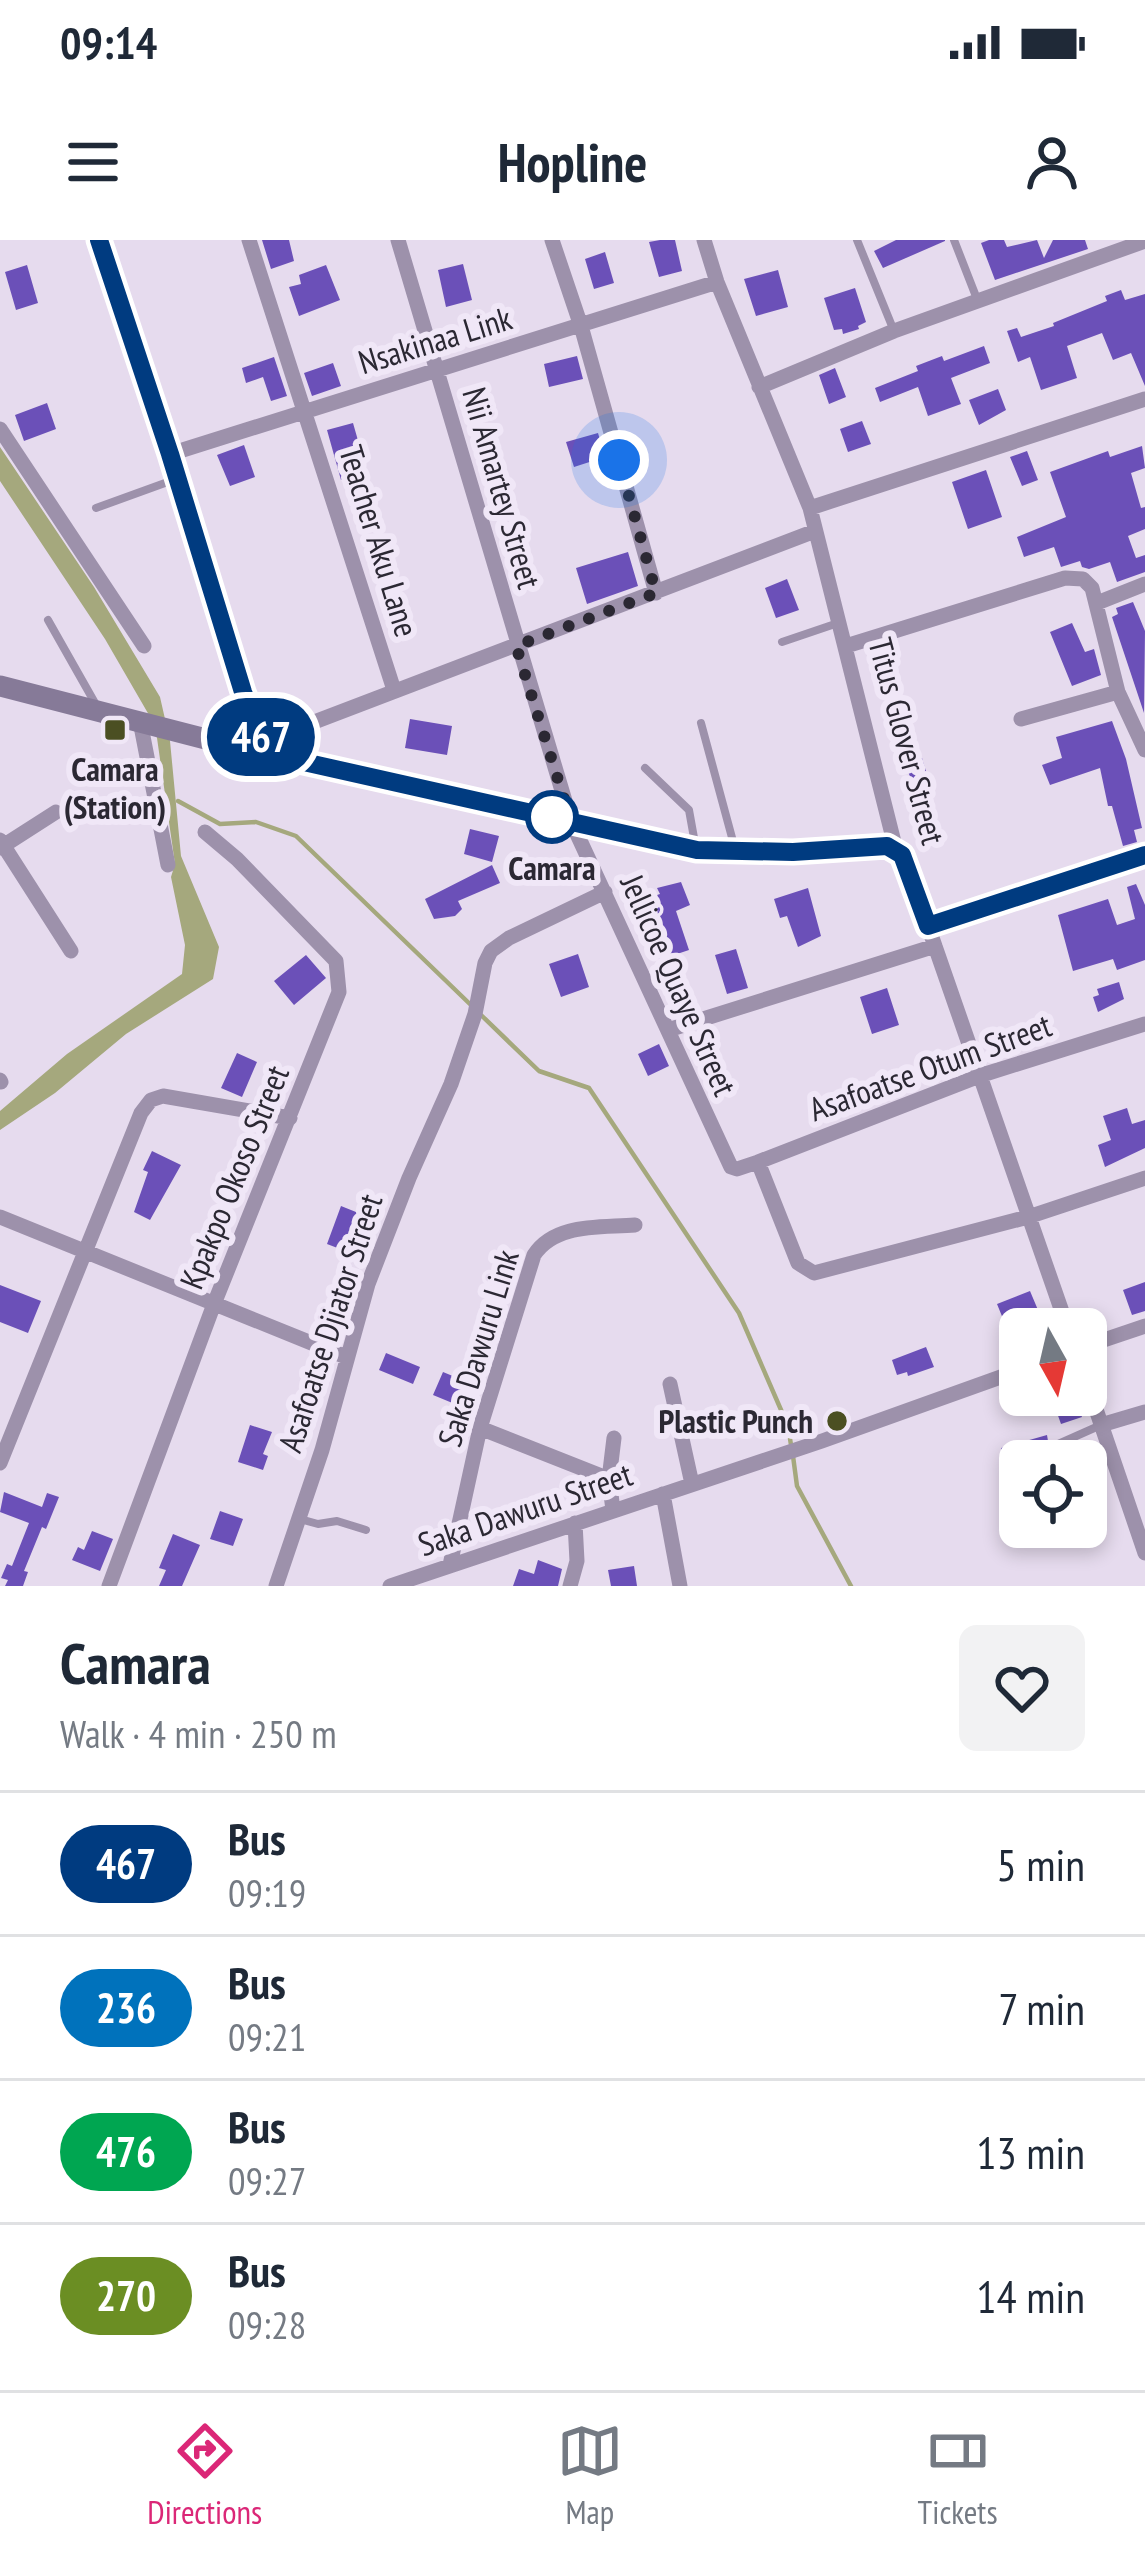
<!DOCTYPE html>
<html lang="en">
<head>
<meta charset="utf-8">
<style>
	body { margin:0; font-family:"PT Sans Narrow",sans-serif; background:#f2f2f3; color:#1f2937; height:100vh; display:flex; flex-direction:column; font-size:45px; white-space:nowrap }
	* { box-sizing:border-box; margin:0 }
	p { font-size:39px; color:#747a83 }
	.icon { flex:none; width:66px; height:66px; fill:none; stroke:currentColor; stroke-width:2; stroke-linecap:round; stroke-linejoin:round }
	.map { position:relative; height:1346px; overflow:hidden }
	.drawer { display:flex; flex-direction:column; background:#fff; flex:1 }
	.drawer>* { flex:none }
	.badge { padding:0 24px; border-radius:39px; font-size:42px; line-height:78px }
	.needle { width:78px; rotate:172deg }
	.controls { position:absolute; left:999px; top:1068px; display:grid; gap:24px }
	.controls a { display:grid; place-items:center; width:108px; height:108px; border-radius:18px; background:#fff; box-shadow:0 6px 18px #0003; font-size:60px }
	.you { position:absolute; width:60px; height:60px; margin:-30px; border:9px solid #fff; border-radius:50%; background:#1a73e8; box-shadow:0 0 0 18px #1a73e833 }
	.map>.badge { position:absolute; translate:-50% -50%; box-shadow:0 0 0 6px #fff }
	.round { display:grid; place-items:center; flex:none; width:126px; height:126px; border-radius:18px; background:#f2f2f3 }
	.headline { display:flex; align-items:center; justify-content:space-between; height:204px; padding:0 60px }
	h1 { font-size:57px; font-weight:800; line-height:90px }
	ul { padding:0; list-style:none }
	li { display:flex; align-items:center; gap:36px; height:144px; padding:0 60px; border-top:3px solid #e0e1e3 }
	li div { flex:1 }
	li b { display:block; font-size:45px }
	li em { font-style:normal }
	li .badge { min-width:132px; font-weight:700; text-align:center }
	.status { display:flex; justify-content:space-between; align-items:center; height:84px; padding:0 60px; background:#fff; direction:ltr }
	.status svg { height:33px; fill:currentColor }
	header { display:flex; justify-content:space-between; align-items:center; height:156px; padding:0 60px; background:#fff; font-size:54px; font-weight:800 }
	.tabs { display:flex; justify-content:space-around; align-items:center; height:168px; border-top:3px solid #e0e1e3; background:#fff; font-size:33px; color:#747a83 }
	.tabs a { display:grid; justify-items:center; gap:6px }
	.tabs .selected { color:#db2777 }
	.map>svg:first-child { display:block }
	.water { fill:#a5a87d }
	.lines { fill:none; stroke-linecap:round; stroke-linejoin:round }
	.stream { stroke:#a5a87d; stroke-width:4.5 }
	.building { fill:#6b50b8 }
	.service { stroke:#9d91ab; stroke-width:8 }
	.minor { stroke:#9d91ab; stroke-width:15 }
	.secondary { stroke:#867a98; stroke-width:21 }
	.line-casing { stroke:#fff; stroke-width:27 }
	.line { stroke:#003b80; stroke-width:18 }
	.walk { stroke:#2b2833; stroke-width:12; stroke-dasharray:0 21.6 }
	.poi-dot { fill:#4b4f22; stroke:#f0e7f7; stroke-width:4.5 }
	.stop-dot { fill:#fff; stroke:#003b80; stroke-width:6 }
	.labels { text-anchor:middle; stroke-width:12; stroke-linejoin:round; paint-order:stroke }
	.street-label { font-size:33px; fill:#2b2833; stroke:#f0e7f7 }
	.poi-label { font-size:33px; font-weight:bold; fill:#2b2833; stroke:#f0e7f7 }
	.stop-label { font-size:33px; font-weight:bold; fill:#2b2833; stroke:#f0e7f7 }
</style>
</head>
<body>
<div class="status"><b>09:14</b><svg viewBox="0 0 49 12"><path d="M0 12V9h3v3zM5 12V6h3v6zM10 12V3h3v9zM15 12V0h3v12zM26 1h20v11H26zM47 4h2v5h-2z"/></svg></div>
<header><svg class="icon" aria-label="menu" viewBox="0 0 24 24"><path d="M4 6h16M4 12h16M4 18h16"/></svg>Hopline<svg class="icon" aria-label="person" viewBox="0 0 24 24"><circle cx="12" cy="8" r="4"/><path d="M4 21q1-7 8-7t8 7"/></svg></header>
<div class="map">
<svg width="1145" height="1346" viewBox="0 0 1145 1346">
	<rect width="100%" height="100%" fill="#e6dbee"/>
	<path class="water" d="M0,207L94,347L160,457L170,501L181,616L219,707L213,739L126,794L55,853L0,890V871L67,814L182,734L185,705L171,637L175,624L157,498L149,475L105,399L0,241Z"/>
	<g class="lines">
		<path class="stream" d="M178,561L220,584L256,582L296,596L473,767
			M481,775L539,831L589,848L739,1073L788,1186L791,1205
			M793,1216L797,1246L851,1346"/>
	</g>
	<path class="building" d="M262,0H289L294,21L271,29Z
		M660,0H675L682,31L659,37L649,2Z
		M896,0H945V1L883,28L874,11Z
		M989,0H1004L1007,7L1037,0L1044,18L1053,0H1085L1088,9L995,40L981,3Z
		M605,12L614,43L594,49L585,19Z
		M463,24L472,60L446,67L438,30Z
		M27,25L38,63L16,70L5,32Z
		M326,25L340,60L299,76L289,47L301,44L299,35Z
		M778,30L788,67L756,76L744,39Z
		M855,48L866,82L858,86L859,89L843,94L842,89L834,90L824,58Z
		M1121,50L1125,60L1145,54V146L1131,113L1113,120L1102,93L1067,106L1077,138L1041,150L1030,117L1018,122L1007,91L1017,88L1021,97L1054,86L1053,83L1107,61L1105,56Z
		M984,106L990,123L951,138L961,164L928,176L918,147L880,162L875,148L918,131L916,126L942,116L944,121Z
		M577,116L583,139L549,147L544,124Z
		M274,117L287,156L271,161L263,137L246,143L242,128Z
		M333,123L341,146L312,156L304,133Z
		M835,128L846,157L829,164L819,135Z
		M998,149L1006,170L979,185L969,160Z
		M47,163L56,189L24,201L15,175Z
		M862,181L871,204L848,212L840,189Z
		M353,183L367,232L341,240L327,190Z
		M598,193L605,217L574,227L566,202Z
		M244,205L255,237L230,246L217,215Z
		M1142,206L1145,228L1131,233L1141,268L1145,267V289L1128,296L1136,318L1145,315V332L1117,342L1110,322L1089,329L1082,327L1080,321L1061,327L1054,307L1024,317L1017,297L1066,277L1050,232L1108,211L1110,217Z
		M1027,211L1038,240L1022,246L1010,217Z
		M986,230L1002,277L968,289L952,242Z
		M628,312L638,346L587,364L576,328Z
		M787,339L799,370L776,378L765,348Z
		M1133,362L1145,391L1144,473L1112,377L1118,374L1116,368Z
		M1072,383L1085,412L1094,409L1101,435L1072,446L1050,392Z
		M410,479L452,486L447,515L405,508Z
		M1112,481L1126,519L1142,588L1134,590L1137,602L1123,606L1112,566H1108L1100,528L1050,545L1042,525L1062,518L1056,497Z
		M922,518L932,551L911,558L908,548L913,545L905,523Z
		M470,589L499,596L492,622L464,614Z
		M492,625L500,643L458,661L462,669L455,676L434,679L425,659Z
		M681,642L690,665L676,671L689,710L659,720L646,683L637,686L630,664L660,654L657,648Z
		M1136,644L1145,665V720L1117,730L1113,719L1073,731L1058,675L1108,659L1117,685L1135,679L1127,647Z
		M808,648L821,696L798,707L787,676L780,678L774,659Z
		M736,709L748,748L727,754L715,715Z
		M578,714L589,747L561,757L549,724Z
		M306,715L326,738L294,765L274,741Z
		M1119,742L1124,759L1098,772L1093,757L1099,755L1097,749Z
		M887,748L899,785L872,794L860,757Z
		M659,804L669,826L648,836L638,814Z
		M237,813L257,822L242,857L221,848Z
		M1127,868L1132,884L1145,880V908L1105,927L1098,905L1111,900L1103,876Z
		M152,911L181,925L150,980L134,972L148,932L143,930Z
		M341,966L366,976L361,991L356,989L348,1012L327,1004Z
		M1145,1042V1071L1132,1075L1123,1050Z
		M0,1045L41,1061L28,1093L0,1082Z
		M1030,1051L1046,1089H1020L1019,1118L997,1064Z
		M926,1107L934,1127L908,1136L907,1132L897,1135L892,1120Z
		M386,1113L420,1127L413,1144L379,1130Z
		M443,1132L477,1146L467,1169L433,1155Z
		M1037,1155H1074L1082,1177L1061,1184L1056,1170L1043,1165Z
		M250,1185L272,1192L263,1214L268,1216L263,1230L238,1222Z
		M1047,1195L1051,1219L1004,1226L1001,1208Z
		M4,1252L42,1267L47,1253L59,1257L46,1289L42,1287L24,1331L28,1332L23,1346H5L8,1340L1,1338L7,1324L12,1326L29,1283L0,1272Z
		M220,1271L243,1279L233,1306L210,1299Z
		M92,1291L113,1299L100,1331L72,1320L78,1307L84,1310Z
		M173,1294L200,1305L182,1346H159L166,1330L159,1328Z
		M538,1320L562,1329L558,1346H513L519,1329L534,1334Z
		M634,1326L637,1346H611L608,1330Z"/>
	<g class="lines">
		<path class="service" d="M857,0L894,91
			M954,0L977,59
			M96,268L176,239
			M48,380L95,463
			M782,402L838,383
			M701,483L734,605
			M645,528L689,570L696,609
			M1056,1205L1101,1185
			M300,1279L318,1284L337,1281L366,1290"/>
		<path class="minor" d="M99,0L243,452L268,514
			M249,0L394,450
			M398,0L571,581L731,927L737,929L758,922L982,835L1145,784
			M552,0L581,86L656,353
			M704,0L717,42L810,268L896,610
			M759,147L894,91L1145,1
			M0,189L144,406
			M170,214L717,42
			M810,268L1145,159
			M1097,363L1145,344
			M846,406L1065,338L1083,339L1092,348L1118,452L1145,510
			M1021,479L1118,452
			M140,481L168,625
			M284,518L288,492L815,291
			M0,600L71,711
			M0,608L56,572
			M928,686L1068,1089
			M668,790L935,706
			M0,840L1,842
			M758,922L798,1023L814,1033L1028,977L1145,938
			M0,977L346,1117
			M1086,1106L1145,1086
			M1086,1140L1145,1313
			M670,1144L692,1244
			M1101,1185L1145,1172
			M480,1188L609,1239L613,1270
			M0,1223L141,873L151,860L163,856L290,878
			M609,1239L614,1198
			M663,1254L680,1346
			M450,1325L480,1188L534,1015C555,983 599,988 635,985
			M109,1346L214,1064L339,752L336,721L237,619L205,592
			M276,1346L322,1210L368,1044L409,938L451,844L475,774L485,723L491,711L509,698L605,652
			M390,1346L822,1201L1020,1130
			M570,1346L577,1321L575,1283"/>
		<path class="secondary" d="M0,446L229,505L697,610L793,612L887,606L902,615L928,686L1145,615"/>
	</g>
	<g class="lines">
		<g class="line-casing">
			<path id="line" d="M99,0L170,214L243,452L268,514L697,610L793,612L887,606L902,615L928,686L1145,615"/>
		</g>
		<use href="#line" class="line"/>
		<path class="walk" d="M552,577L571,581L516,406L656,353L619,220"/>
	</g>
	<g class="poi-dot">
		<rect x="103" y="478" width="24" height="24" rx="6"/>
		<circle cx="837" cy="1181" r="12"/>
	</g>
	<circle class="stop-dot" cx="552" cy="577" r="24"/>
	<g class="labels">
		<g class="street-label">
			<text transform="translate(435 100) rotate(-17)" y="12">Nsakinaa Link</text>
			<text transform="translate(502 248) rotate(74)" y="12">Nii Amartey Street</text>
			<text transform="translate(379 301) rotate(73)" y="12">Teacher Aku Lane</text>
			<text transform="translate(907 501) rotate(75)" y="12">Titus Glover Street</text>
			<text transform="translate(679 745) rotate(66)" y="12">Jellicoe Quaye Street</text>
			<text transform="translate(930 827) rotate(-20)" y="12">Asafoatse Otum Street</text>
			<text transform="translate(234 937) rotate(-68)" y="12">Kpakpo Okoso Street</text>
			<text transform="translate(330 1083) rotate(-72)" y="12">Asafoatse Djiator Street</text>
			<text transform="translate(478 1108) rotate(-73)" y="12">Saka Dawuru Link</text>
			<text transform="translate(525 1269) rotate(-19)" y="12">Saka Dawuru Street</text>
		</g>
		<g class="poi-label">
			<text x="115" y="541">Camara<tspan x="115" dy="38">(Station)</tspan></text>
			<text x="813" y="1193" text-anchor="end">Plastic Punch</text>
		</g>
		<g class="stop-label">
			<text x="552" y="640">Camara</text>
		</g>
	</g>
</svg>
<div class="controls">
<a><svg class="needle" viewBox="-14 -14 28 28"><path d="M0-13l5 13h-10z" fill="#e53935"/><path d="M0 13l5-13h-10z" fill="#747a83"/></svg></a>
<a><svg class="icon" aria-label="locate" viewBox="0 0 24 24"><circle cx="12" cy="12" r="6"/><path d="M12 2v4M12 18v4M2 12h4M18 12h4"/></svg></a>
</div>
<div class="you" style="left:619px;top:220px"></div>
<b class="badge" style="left:261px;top:497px;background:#003b80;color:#fff">467</b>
</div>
<section class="drawer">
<div class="headline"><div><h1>Camara</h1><p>Walk · 4 min · 250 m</p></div><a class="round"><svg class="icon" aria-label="heart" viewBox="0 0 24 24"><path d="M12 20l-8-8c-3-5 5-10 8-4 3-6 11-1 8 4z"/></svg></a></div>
<ul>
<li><span class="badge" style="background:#003b80;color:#fff">467</span><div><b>Bus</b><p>09:19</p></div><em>5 min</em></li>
<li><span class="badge" style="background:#0072bc;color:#fff">236</span><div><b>Bus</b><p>09:21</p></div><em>7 min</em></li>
<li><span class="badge" style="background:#00a651;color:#fff">476</span><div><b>Bus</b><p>09:27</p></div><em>13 min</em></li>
<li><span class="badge" style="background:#6b8e23;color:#fff">270</span><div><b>Bus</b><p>09:28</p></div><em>14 min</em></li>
</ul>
</section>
<nav class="tabs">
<a class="selected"><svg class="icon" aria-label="directions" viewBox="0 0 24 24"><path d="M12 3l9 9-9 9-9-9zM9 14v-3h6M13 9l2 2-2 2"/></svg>Directions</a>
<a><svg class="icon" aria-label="map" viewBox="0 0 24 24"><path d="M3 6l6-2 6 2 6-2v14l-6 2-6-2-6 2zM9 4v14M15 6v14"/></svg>Map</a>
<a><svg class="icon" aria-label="tickets" viewBox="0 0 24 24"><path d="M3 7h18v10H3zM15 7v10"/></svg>Tickets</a>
</nav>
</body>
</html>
